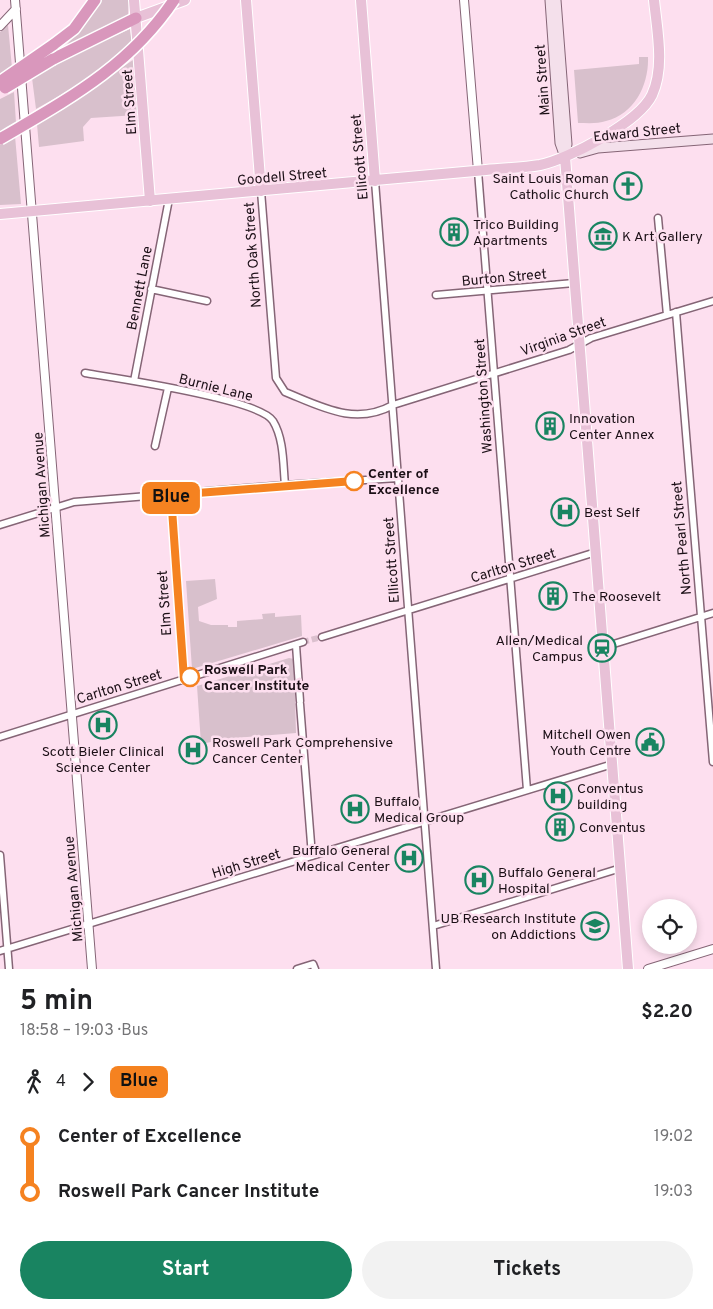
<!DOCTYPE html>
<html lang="en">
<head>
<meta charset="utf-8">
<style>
	body { margin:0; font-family:Overpass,sans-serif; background:#f2f2f2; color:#202124; height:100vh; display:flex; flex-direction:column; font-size:19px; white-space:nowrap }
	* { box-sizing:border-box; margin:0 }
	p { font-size:16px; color:#757577 }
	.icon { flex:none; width:28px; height:28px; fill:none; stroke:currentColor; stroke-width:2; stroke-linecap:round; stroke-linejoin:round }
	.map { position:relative; height:969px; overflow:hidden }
	.details { display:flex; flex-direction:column; background:#fff; flex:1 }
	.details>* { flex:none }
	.badge { padding:0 10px; border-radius:8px; font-size:18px; line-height:32px }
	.controls { position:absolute; left:642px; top:899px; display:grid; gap:10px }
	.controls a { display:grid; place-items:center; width:55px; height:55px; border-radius:50%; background:#fff; box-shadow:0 2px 8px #0003; font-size:25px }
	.map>.badge { position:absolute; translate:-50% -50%; box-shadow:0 0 0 2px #fff }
	.legs { display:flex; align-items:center; gap:8px; height:55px; padding:0 20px; font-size:16px }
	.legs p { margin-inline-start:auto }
	.headline { display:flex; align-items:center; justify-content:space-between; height:85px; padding:0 20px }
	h1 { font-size:28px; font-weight:700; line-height:38px }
	.action { display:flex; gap:10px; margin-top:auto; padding:10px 20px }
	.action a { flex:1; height:58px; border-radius:30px; background:#198461; color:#fff; font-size:20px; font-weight:700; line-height:58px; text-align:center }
	.action a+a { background:#f2f2f2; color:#202124 }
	ul { padding:0 20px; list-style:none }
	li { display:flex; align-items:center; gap:18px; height:55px; font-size:19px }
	li i { display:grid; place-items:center; width:8px; height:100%; margin:0 6px; background:currentColor }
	li i::after { content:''; width:12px; height:12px; margin:-6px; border:4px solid; border-radius:50%; background:#fff }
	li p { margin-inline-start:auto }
	li:first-child i { background:linear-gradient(#0000 50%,currentColor 0) }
	li:last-child i { background:linear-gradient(currentColor 50%,#0000 0) }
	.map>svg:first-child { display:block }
	.green { fill:#d8c0cc }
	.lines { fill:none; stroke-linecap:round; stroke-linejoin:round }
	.minor-tunnel { stroke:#dbc0ce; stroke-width:6; stroke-dasharray:6 3; stroke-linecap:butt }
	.minor-casing { stroke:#856576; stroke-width:9 }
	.tertiary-casing { stroke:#856576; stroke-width:10 }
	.secondary-casing { stroke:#856576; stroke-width:11 }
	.primary-casing { stroke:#fff; stroke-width:12 }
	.motorway-casing { stroke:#fff; stroke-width:14 }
	.minor { stroke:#fff; stroke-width:6 }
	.tertiary { stroke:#fff; stroke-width:8 }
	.secondary { stroke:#f4e0eb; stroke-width:9 }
	.primary { stroke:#e8c1d7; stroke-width:10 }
	.motorway { stroke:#d997bc; stroke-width:11 }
	.motorway-bridge-casing { stroke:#fff; stroke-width:14; stroke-linecap:butt }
	.motorway-bridge { stroke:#d997bc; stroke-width:11 }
	.line-1-casing { stroke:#fff; stroke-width:11 }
	.line-1 { stroke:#f58220; stroke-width:8 }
	.stop-1-dot { fill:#fff; stroke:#f58220; stroke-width:2.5 }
	.labels { text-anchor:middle; stroke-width:5; stroke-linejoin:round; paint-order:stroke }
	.street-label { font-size:14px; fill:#1b0f16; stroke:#fddfef }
	.poi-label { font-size:14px; fill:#1b0f16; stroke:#fddfef; text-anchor:start }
	.stop-label { font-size:14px; font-weight:bold; fill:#1b0f16; stroke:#fddfef; text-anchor:start }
</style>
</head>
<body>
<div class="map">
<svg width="713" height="969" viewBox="0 0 713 969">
	<rect width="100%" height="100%" fill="#fddfef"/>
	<path class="green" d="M100,0H129L128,15L64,48L91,16Z
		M8,25L12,68L0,76V32Z
		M130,29L132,43C102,70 71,90 36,109L32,78L67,57Z
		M639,57H648C649,84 635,114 606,121C598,124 587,123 578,123L574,70L639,64Z
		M133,60L137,115L91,118L83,127L84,141L39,147L37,124Z
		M14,92L16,123L0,132V99Z
		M15,136L21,204L0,205V145Z
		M215,579L217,599L198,607L199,621L211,625H228V627H237V621L263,619L262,614L275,613V617L301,615L302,636L192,669L186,581Z
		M289,658L294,659L296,733L211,740V742L201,744L197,686Z"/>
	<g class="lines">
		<path class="minor-tunnel" d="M303,642L322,637"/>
		<g class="minor-casing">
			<path id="minor" d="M478,171L527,790
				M375,181L436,969
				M261,191L276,378L285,392C322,407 355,426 393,405L569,350L591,338L713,301
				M658,218L667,315
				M151,289L207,301
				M436,295L574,283
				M676,312L713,762
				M85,373C115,378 260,399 273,421C284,439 283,464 285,485
				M134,381L169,199
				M155,446L168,388
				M171,495L184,679
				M0,525L74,502L285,485L398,478
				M322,637L596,552
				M296,645L300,701
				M604,647L713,613
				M300,704L312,856
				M0,737L303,642
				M0,855L9,969
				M433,926L621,868
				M0,951L613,764
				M297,969L313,964L315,969"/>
		</g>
		<g class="tertiary-casing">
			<path id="tertiary" d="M15,0L92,969
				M464,0L478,171
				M0,26L16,9
				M648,969L713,949"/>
		</g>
		<g class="secondary-casing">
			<path id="secondary" d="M550,0L560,143L565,157
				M556,0L567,144L565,156
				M580,153L598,148L713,139"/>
		</g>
		<g class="primary-casing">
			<path id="primary" d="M134,0L150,201
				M246,0L261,191
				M361,0L375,181
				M136,18L185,0
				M565,157L628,969
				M0,214L486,170C504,168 522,168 540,165C569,159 639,122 652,95C665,67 657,30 654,0"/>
		</g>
		<g class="motorway-casing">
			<path id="motorway" d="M53,45L74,29L95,0
				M53,59L136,18"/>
		</g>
		<use href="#minor" class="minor"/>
		<use href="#tertiary" class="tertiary"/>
		<use href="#secondary" class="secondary"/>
		<use href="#primary" class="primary"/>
		<use href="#motorway" class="motorway"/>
		<g class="motorway-bridge-casing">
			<path id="motorway-bridge" d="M1,81L53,45
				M5,88L53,59
				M0,139C68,99 129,67 174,0"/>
		</g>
		<use href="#motorway-bridge" class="motorway-bridge"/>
	</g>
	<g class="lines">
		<g class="line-1-casing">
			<path id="line-1" d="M190,677L184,679L171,495L354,481"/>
		</g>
		<use href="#line-1" class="line-1"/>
	</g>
	<defs>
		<g id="church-ring" transform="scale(1.4375)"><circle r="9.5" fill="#fddfef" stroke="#198461" stroke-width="1.5"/><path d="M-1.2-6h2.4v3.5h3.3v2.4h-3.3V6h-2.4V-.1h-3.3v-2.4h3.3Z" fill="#198461"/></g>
		<g id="building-ring" transform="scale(1.4375)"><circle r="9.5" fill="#fddfef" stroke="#198461" stroke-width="1.5"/><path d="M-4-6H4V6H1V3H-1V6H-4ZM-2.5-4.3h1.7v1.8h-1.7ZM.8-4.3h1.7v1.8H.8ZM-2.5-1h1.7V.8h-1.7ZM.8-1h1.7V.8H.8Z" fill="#198461"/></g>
		<g id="museum-ring" transform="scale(1.4375)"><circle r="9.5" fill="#fddfef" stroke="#198461" stroke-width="1.5"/><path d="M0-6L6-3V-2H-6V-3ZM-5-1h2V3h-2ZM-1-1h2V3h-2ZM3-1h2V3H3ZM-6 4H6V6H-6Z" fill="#198461"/></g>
		<g id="hospital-ring" transform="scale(1.4375)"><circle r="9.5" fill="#fddfef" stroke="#198461" stroke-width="1.5"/><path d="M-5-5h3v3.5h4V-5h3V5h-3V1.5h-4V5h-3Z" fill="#198461"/></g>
		<g id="station-ring" transform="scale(1.4375)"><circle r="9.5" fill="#fddfef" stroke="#198461" stroke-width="1.5"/><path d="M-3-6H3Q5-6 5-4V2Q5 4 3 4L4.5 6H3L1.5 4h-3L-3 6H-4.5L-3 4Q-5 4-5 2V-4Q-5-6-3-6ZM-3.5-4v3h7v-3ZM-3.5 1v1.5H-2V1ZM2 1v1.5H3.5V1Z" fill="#198461"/></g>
		<g id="civic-ring" transform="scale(1.4375)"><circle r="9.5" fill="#fddfef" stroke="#198461" stroke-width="1.5"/><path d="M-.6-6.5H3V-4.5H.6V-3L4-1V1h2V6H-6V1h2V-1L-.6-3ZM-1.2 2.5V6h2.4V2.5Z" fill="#198461"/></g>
		<g id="university-ring" transform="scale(1.4375)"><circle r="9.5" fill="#fddfef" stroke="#198461" stroke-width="1.5"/><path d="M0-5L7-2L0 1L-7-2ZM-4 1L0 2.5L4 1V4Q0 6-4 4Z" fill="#198461"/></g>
	</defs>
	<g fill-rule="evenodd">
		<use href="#church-ring" x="628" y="186"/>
		<use href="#building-ring" x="454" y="232"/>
		<use href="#museum-ring" x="603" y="236"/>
		<use href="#building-ring" x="550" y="426"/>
		<use href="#hospital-ring" x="565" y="512"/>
		<use href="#building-ring" x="553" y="596"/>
		<use href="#station-ring" x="602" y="648"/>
		<use href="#hospital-ring" x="103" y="725"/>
		<use href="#civic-ring" x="650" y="742"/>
		<use href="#hospital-ring" x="193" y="750"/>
		<use href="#hospital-ring" x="558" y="796"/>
		<use href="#hospital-ring" x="355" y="809"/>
		<use href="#building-ring" x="560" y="827"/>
		<use href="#hospital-ring" x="409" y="858"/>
		<use href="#hospital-ring" x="479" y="880"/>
		<use href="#university-ring" x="595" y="926"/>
	</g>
	<g class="stop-1-dot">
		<circle cx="354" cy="481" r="9"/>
		<circle cx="190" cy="677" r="9"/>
	</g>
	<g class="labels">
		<g class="street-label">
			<text transform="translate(542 80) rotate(-94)" y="5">Main Street</text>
			<text transform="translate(129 102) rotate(-94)" y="5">Elm Street</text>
			<text transform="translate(637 132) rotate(-6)" y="5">Edward Street</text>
			<text transform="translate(359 157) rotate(-95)" y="5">Ellicott Street</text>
			<text transform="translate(282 176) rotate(-5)" y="5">Goodell Street</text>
			<text transform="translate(252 255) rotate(-94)" y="5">North Oak Street</text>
			<text transform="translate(504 277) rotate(-5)" y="5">Burton Street</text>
			<text transform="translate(139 288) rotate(-79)" y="5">Bennett Lane</text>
			<text transform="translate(563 336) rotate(-20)" y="5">Virginia Street</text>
			<text transform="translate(216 387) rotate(14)" y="5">Burnie Lane</text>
			<text transform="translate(483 396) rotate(-94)" y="5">Washington Street</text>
			<text transform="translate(41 485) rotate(-94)" y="5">Michigan Avenue</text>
			<text transform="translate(681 538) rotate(-95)" y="5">North Pearl Street</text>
			<text transform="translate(391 560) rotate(-94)" y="5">Ellicott Street</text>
			<text transform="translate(513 565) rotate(-17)" y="5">Carlton Street</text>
			<text transform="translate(164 603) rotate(-94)" y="5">Elm Street</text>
			<text transform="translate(119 686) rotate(-17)" y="5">Carlton Street</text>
			<text transform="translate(246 863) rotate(-17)" y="5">High Street</text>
			<text transform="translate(73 889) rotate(-95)" y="5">Michigan Avenue</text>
		</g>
		<g class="poi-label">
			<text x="609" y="183" text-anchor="end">Saint Louis Roman<tspan x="609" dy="16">Catholic Church</tspan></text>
			<text x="473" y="229">Trico Building<tspan x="473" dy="16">Apartments</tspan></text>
			<text x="622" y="241">K Art Gallery</text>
			<text x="569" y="423">Innovation<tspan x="569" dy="16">Center Annex</tspan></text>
			<text x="584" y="517">Best Self</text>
			<text x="572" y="601">The Roosevelt</text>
			<text x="583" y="645" text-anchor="end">Allen/Medical<tspan x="583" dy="16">Campus</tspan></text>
			<text x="631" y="739" text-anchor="end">Mitchell Owen<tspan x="631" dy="16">Youth Centre</tspan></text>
			<text x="212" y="747">Roswell Park Comprehensive<tspan x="212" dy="16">Cancer Center</tspan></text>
			<text x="103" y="756" text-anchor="middle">Scott Bieler Clinical<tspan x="103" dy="16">Science Center</tspan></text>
			<text x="577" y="793">Conventus<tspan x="577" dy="16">building</tspan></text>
			<text x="374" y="806">Buffalo<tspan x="374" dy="16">Medical Group</tspan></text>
			<text x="579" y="832">Conventus</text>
			<text x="390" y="855" text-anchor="end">Buffalo General<tspan x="390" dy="16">Medical Center</tspan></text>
			<text x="498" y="877">Buffalo General<tspan x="498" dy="16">Hospital</tspan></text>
			<text x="576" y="923" text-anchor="end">UB Research Institute<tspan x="576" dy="16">on Addictions</tspan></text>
		</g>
		<g class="stop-label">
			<text x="368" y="478">Center of<tspan x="368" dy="16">Excellence</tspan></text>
			<text x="204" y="674">Roswell Park<tspan x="204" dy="16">Cancer Institute</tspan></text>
		</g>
	</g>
</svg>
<div class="controls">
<a><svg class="icon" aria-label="locate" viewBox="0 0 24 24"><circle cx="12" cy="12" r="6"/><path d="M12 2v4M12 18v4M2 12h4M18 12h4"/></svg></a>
</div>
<b class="badge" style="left:171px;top:498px;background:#f58220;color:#111">Blue</b>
</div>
<section class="details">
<div class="headline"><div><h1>5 min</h1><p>18:58 – 19:03 · Bus</p></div><b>$2.20</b></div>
<div class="legs"><svg class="icon" aria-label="walk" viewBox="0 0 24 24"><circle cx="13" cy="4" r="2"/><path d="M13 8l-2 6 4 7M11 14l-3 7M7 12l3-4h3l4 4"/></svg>4<svg class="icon" aria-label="forward" viewBox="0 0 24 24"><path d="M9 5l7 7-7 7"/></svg><b class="badge" style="background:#f58220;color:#111">Blue</b></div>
<ul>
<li><i style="color:#f58220"></i><b>Center of Excellence</b><p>19:02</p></li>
<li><i style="color:#f58220"></i><b>Roswell Park Cancer Institute</b><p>19:03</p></li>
</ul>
<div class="action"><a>Start</a><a>Tickets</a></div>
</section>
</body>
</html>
